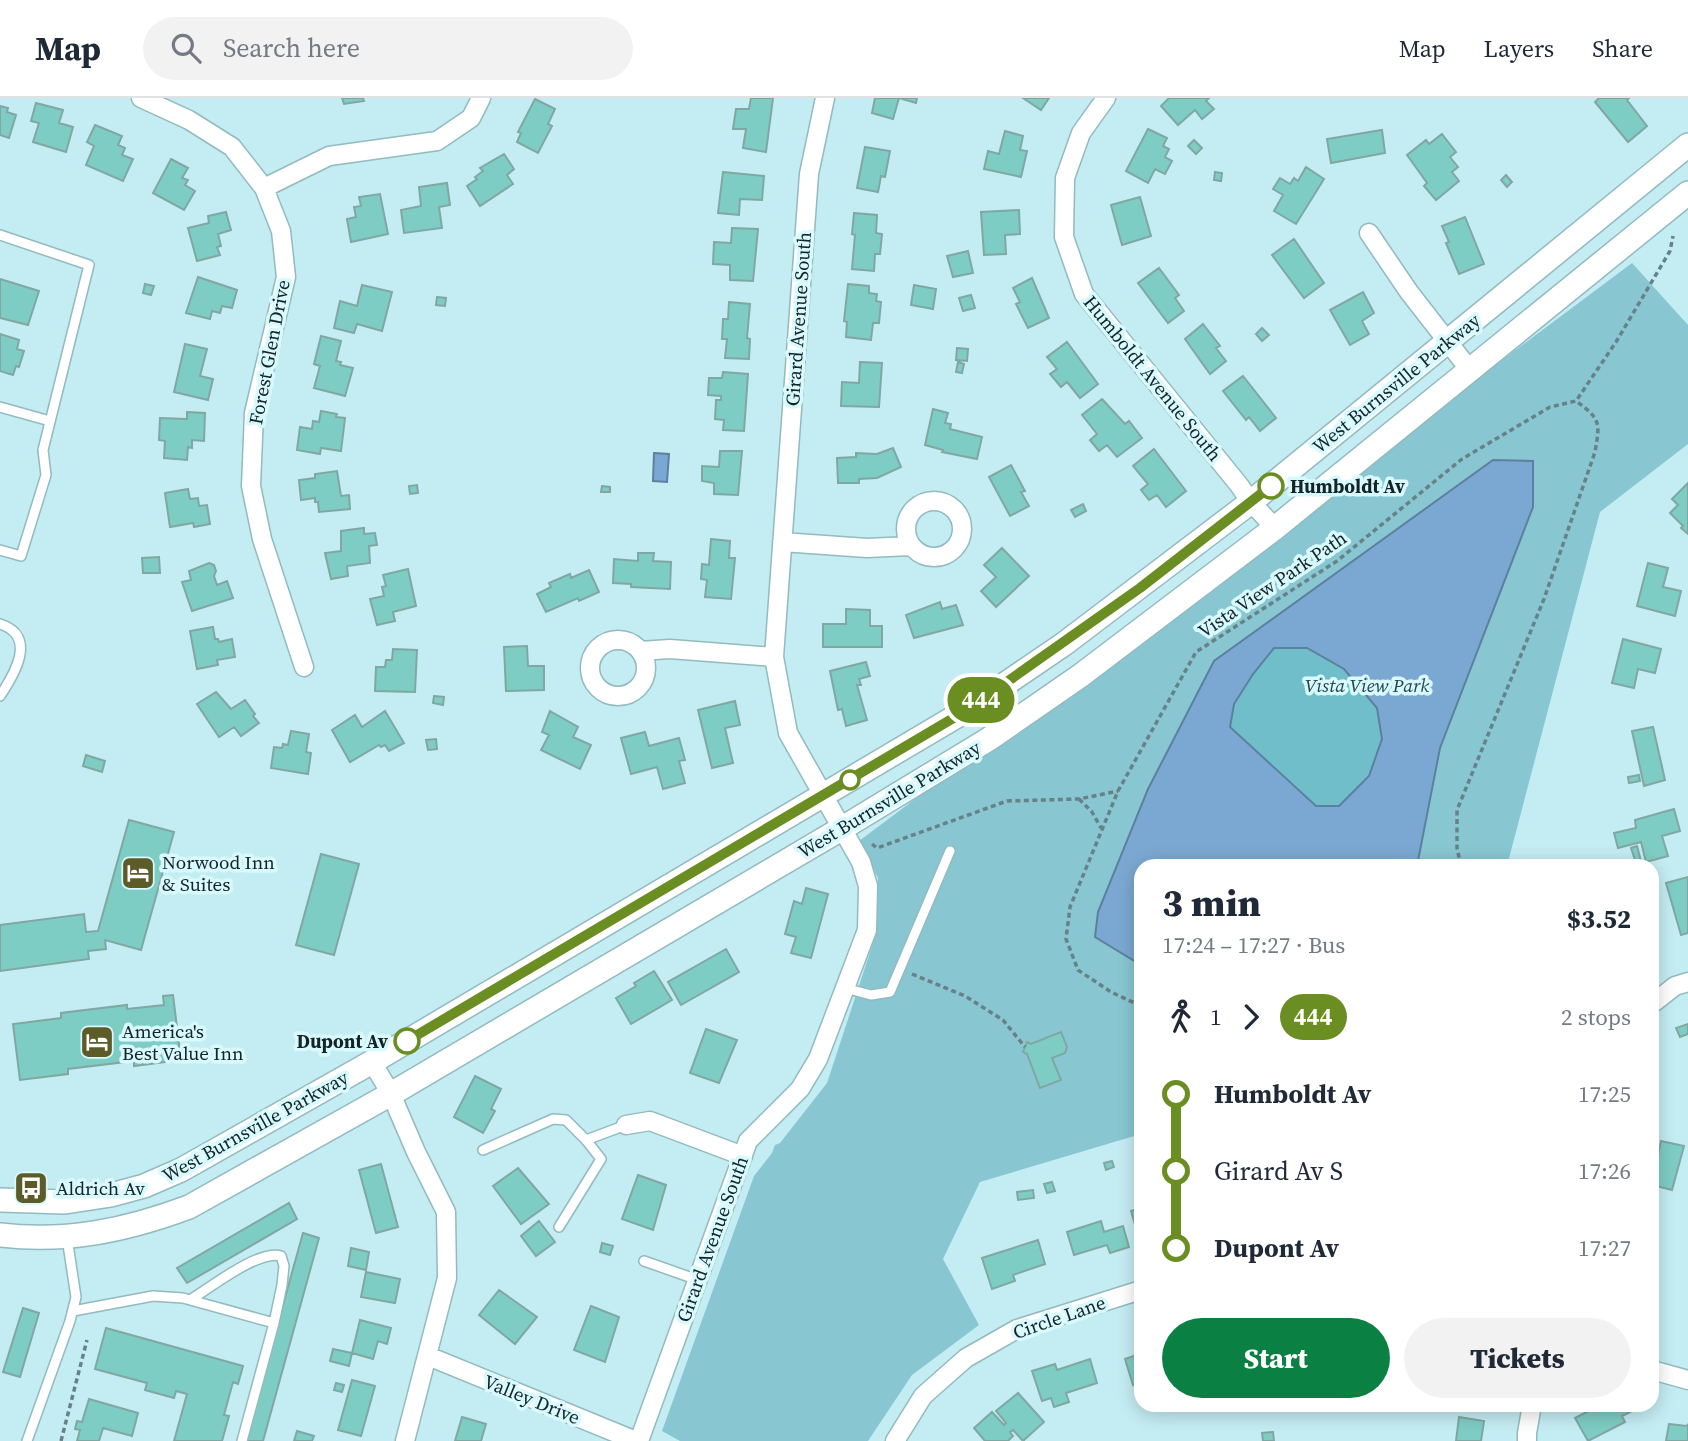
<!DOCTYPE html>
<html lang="en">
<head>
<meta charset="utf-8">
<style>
	body { margin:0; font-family:"Source Serif 4",serif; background:#f2f2f3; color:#1f2937; height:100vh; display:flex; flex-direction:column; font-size:26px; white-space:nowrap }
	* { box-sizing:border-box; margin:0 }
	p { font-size:23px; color:#747a83 }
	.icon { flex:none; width:38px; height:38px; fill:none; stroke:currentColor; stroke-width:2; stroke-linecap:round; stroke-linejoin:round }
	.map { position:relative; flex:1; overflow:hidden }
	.side { position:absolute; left:1134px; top:761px; width:525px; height:553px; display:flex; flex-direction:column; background:#fff; border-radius:21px; box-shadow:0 4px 18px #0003 }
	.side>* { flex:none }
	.badge { padding:0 14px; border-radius:23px; font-size:24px; line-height:46px }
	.map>.badge { position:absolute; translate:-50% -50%; box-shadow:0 0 0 4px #fff }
	.legs { display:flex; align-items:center; gap:10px; height:77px; padding:0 28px; font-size:23px }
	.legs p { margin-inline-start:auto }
	.summary { display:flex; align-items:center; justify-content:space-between; height:119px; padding:0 28px }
	h1 { font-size:38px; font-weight:800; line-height:52px }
	.cta { display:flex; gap:14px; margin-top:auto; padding:14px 28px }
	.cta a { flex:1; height:80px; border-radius:42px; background:#0b8043; color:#fff; font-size:28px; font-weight:800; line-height:80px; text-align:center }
	.cta a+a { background:#f2f2f3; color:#1f2937 }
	ul { padding:0 28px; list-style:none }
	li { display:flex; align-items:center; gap:24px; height:77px; font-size:26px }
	li i { display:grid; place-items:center; width:10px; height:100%; margin:0 9px; background:currentColor }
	li i::after { content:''; width:18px; height:18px; margin:-9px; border:5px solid; border-radius:50%; background:#fff }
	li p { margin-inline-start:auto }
	li:first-child i { background:linear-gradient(#0000 50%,currentColor 0) }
	li:last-child i { background:linear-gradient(currentColor 50%,#0000 0) }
	header { display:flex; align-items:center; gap:42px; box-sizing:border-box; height:98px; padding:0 35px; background:#fff; border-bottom:2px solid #e0e1e3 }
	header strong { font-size:33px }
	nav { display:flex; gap:38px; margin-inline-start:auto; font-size:24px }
	.search { width:490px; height:63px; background:#f2f2f3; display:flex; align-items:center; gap:18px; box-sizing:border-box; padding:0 24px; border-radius:38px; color:#747a83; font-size:26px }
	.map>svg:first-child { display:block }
	.green { fill:#88c7d1 }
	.forest { fill:#70beca }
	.water { fill:#7ba8d2; stroke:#5c809e; stroke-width:2; fill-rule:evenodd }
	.building { fill:#7ecdc4; stroke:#80a7a2; stroke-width:2 }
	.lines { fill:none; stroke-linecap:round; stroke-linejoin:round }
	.service-casing { stroke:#92babf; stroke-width:12 }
	.minor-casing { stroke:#92babf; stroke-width:21 }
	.tertiary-casing { stroke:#92babf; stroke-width:26 }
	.path { stroke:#668286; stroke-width:3.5; stroke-dasharray:5 3.5; stroke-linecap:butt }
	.service { stroke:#fff; stroke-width:9 }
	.minor { stroke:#fff; stroke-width:18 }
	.tertiary { stroke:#fff; stroke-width:23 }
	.line-1-casing { stroke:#fff; stroke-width:16 }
	.line-1 { stroke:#6b8e23; stroke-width:10 }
	.stop-1-dot { fill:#fff; stroke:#6b8e23; stroke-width:3.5 }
	.labels { text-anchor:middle; stroke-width:7; stroke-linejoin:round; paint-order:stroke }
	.street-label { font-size:19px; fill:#142426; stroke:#d8f9fe }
	.stop-label { font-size:19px; font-weight:bold; fill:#142426; stroke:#d8f9fe; text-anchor:start }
	.park-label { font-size:19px; font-style:italic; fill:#21474c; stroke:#d8f9fe }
	.poi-label { font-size:19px; fill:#142426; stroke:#d8f9fe; text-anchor:start }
</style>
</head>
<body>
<header>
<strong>Map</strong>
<div class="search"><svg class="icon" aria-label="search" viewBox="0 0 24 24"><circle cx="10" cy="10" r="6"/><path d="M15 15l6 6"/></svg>Search here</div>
<nav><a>Map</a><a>Layers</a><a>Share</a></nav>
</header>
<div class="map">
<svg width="1688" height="1343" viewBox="0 0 1688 1343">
	<rect width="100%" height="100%" fill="#c4edf3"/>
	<path class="green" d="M1632,165L1688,227V346L1600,414L1507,768H1141V1036L980,1084L943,1161L979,1227L912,1277L868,1343H680L662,1333L754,1078L772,1055L775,1047L780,1045L827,985L876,836L878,780L859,743Z"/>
	<path class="forest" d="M1274,550H1307L1344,571L1377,610L1382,641L1369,678L1339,708H1316L1230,629L1234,606L1253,576Z"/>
	<path class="water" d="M654,355L669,356L667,384L653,383Z
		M1493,362L1533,363V409L1440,650L1417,768H1141V867L1095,839L1098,814L1148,691L1214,563ZM1274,550H1307L1344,571L1377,610L1382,641L1369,678L1339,708H1316L1230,629L1234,606L1253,576Z"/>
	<path class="building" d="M342,0H363L364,3L344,6Z
		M751,0H773L766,54L743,50L746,31H733L736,11H749Z
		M875,0H917L916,5L899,0L893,21L872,15Z
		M1023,0H1049L1041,12Z
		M1169,0H1209L1206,3L1214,11L1202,21L1195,12L1178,27L1161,8Z
		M1599,0H1629L1627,2L1647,28L1628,44L1595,4Z
		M535,1L555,11L548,26L552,28L538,55L517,44L521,35L518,34Z
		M36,5L63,12L59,25L73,29L66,54L33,44L39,25L31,23Z
		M0,8L8,10L7,14L16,17L9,40L0,37Z
		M95,27L122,38L118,47L125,50L122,57L133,61L123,83L86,67L94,48L87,44Z
		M1148,31L1167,40L1163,48L1169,51L1165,59L1172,63L1165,76L1155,71L1148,85L1126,73Z
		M1382,32L1385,55L1331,65L1327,41Z
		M1005,33L1023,38L1020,52L1027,53L1021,79L984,71L988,53L999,56Z
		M1442,36L1456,54L1450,59L1458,69L1452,74L1459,83L1436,102L1424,88L1427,85L1407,57L1426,42L1429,46Z
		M1194,42L1202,50L1196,56L1188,48Z
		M865,49L890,53L885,79L881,78L878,94L857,90Z
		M504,56L514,71L507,77L513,86L480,108L467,88L477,81L475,79L483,73L480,70Z
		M171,61L188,70L182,80L188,82L185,87L195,93L184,112L153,95Z
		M1306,69L1324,81L1296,126L1274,113L1283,97L1273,91L1280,80L1290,86L1294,80L1298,83Z
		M723,74L764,78L762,102L740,101L739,117L718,115Z
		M1215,74L1222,75L1221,83L1214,82Z
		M1506,77L1512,84L1507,89L1501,82Z
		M447,85L450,107L439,109L442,130L404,135L401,112L421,108L419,89Z
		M380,96L388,136L351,144L347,121L356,119L354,109L361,108L359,99Z
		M1140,99L1151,138L1122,147L1111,107Z
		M1019,112L1020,136L1005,137L1006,156L984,157L981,114Z
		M226,114L231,132L218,136L221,148L217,149L220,157L197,163L188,130L209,125L208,118Z
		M854,115L877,117L876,135L882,136L880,156H875L874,173L852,171L855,137L852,136Z
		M1465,119L1484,166L1459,176L1446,145L1449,144L1442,128Z
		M732,130L758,131L753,183L730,182V167L713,166L714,144L731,145Z
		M1294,141L1324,185L1304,200L1272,157Z
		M968,153L973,175L953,179L947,158Z
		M1159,170L1179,197L1175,200L1184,213L1168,225L1138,185Z
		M198,179L237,192L232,210L222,208L220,215L212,213L210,221L186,215Z
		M1032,180L1049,220L1028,230L1016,206L1020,204L1013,190Z
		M0,181L39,193L28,227L0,220Z
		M145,186L154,188L151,197L143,195Z
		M848,186L869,188V195L877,196L876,203L881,204L879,225H873L871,242L846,239L847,224L844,223Z
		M362,187L392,194L382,233L357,226L354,235L334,230L340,203L357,208Z
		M914,187L936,191L933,211L911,207Z
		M1363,194L1374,215L1362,223L1369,236L1350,247L1330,212Z
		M971,197L975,210L963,213L959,200Z
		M437,199L446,200L445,208L436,207Z
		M729,204L750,206L747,240L750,241L749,261L725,260L727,241H722L723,221H728Z
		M1203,226L1220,248L1216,250L1226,263L1210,276L1185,241Z
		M1262,230L1269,237L1262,243L1256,236Z
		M0,236L19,242L17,251L24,253L19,269L16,268L13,277L0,273Z
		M321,238L341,243L336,263L341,264L340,267L353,270L345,298L314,290L320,268L314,266Z
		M1067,244L1098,286L1080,300L1067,284L1061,289L1050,276L1057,271L1047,259Z
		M185,246L207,251L200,278L213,281L208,302L174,294Z
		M957,250L968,251L967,263L956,262Z
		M860,264L882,265L879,309L841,308L842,284L859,285Z
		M958,264L964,266L962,275L956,274Z
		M723,274L748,276L744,333L723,332L724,322L715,321L716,302H721V298L708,297L709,280H722Z
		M1243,278L1276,320L1260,333L1249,319L1246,322L1223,293Z
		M1102,301L1125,326L1129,323L1142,340L1117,359L1107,347L1099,353L1090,342L1097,336L1082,317Z
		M933,311L948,315L945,325L951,326L950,331L982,339L977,361L942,354L943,352L925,347Z
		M321,313L337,316L336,319L345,320L341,353L321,350L320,356L297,352L300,329L312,331L313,323L319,324Z
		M187,314L205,315L204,343L192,342V350L188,349L187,362L164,360L165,343L159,342L160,320L187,321Z
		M893,350L901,369L877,380L859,381V385H838L837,360L856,359V355L877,356Z
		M1154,351L1186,393L1166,409L1157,397L1149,402L1141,392L1148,386L1133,368Z
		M720,353H742L738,397L714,396V385L702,383V368L719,369Z
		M1011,367L1025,393L1021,394L1029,408L1010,418L989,379Z
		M337,373L341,398L349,397L350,411L319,414L318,404H315V400L301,402L299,382L315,380V376Z
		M1688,385V436L1681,430L1683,428L1670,415L1678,407L1672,401Z
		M417,387L418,395L410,396L409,388Z
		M602,388L610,389V394H601Z
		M188,391L190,401L198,400L199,408L207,407L210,426L194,429L193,425L170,429L165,395Z
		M1083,406L1086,413L1075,419L1071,412Z
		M364,430V436L375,435L377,447L369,448L370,465L347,468L348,478L331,481L325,455L341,453V433Z
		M711,441L730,443L729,460H735L731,501L705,499L707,482L701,481L702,466L709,467Z
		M1002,450L1029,478L996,509L981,493L996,479L984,467Z
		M638,455H654L653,463L671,464L670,491L631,489V486L613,485L614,461L638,463Z
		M159,459L160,475H143L142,460Z
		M209,465L214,467L216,473L214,478L217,487L227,483L233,500L192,513L182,484L191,482L189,473Z
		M1648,465L1668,470L1663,489L1681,493L1675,518L1637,508Z
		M408,471L416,508L393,514L395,523L377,527L370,501L384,498L382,489L386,488L383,477Z
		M589,472L599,494L579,503L578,500L546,514L537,496L551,489L549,485L570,476L571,480Z
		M940,504L942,511L956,507L963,527L914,540L906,517Z
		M846,511L870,512V528H882V549H823V526H846Z
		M213,529L215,541H218L219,544L232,541L235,559L217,562L218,567L197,571L190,533Z
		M1623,541L1661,551L1655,575L1638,571L1634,590L1612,585Z
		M527,548L528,568H544V592L506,593L504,549Z
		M393,551L417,552L415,594L375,593L376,569H385L386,562H392Z
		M866,564L870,578L859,581L861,587H857L867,622L846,628L842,611L838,612L830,573Z
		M216,594L231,611L245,602L255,616L253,618L259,625L241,638L234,629L219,639L197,606Z
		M434,598L444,599L443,607L433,605Z
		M735,603L740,627L725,630L733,665L712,670L698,612Z
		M385,613L404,645L389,653L385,647L381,649L379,647L350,664L332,632L355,617L362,629Z
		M550,613L578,629L573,639L591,647L580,671L541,652L549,637L542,634Z
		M1653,629L1665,682L1644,688L1632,633Z
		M291,633L309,636L306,654L311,655L308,676L271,670L274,649L282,650L283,646L288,647Z
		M645,634L649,648L679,640L685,662L679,663L685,685L663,691L657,669L631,676L621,640Z
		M436,641L437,651L428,652L426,642Z
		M86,657L105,663L102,674L83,668Z
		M1639,677L1640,683L1629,685L1628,679Z
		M1674,711L1680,733L1662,738L1668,758L1646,764L1641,744L1618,750L1614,735L1636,730L1635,722Z
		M129,722L174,734L141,852L105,842L106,851L88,853L89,861L0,873V827L84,816L86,834L98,833Z
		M1637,748L1641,763L1636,765L1631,750Z
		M321,756L359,766L334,857L296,847Z
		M1688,779V835L1681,837L1666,785Z
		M806,790L828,796L811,860L791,855L796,839L785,836L794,803L802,806Z
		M726,851L739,874L681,907L668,884Z
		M654,873L672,902L631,926L616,900L636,888L634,885Z
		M173,897L181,962L134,968V963L68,971V976L20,982L13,926L61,920V915L127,907V911L164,907L163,898Z
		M1688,926V936L1680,939L1676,930Z
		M706,931L737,942L719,985L690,975Z
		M1061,934L1067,949L1065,955L1052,960L1061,982L1040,990L1027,956L1023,954L1027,944L1031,946Z
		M475,978L501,991L491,1011L495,1013L483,1035L454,1019Z
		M1661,1043L1684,1048L1672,1092L1652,1087V1061L1657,1062Z
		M1112,1063L1114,1069L1106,1072L1104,1065Z
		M381,1066L398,1129L376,1135L359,1072Z
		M518,1070L549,1106L521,1126L493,1088Z
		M638,1077L666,1087L653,1132L622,1121Z
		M1052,1084L1055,1093L1047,1095L1044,1086Z
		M1033,1092L1034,1100L1018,1102L1017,1094Z
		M289,1105L297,1121L187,1185L177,1170Z
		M1141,1110V1137H1138L1131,1113Z
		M539,1123L555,1144L536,1158L521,1138Z
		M1101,1123L1104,1134L1123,1128L1129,1149L1110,1155L1107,1147L1074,1157L1067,1134Z
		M303,1135L319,1140L263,1343H245Z
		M1038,1142L1045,1166L1013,1177L1015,1183L992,1191L982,1160Z
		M602,1145L613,1148L610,1157L600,1154Z
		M351,1150L369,1154L366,1172L348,1168Z
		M366,1174L400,1181L395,1205L361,1199Z
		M499,1192L537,1219L515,1246L479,1217Z
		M591,1208L619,1219L605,1264L574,1252Z
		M23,1210L39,1215L20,1279L3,1274Z
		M360,1222L391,1230L387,1246L378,1243L373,1261L352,1255Z
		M106,1230L243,1268L238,1286L233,1284L224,1317L229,1318L222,1343H174L187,1296L176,1293L174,1300L145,1292L147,1285L95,1271Z
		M1141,1238V1284L1133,1287L1125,1261L1140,1256L1135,1240Z
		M333,1251L352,1255L349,1268L330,1263Z
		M1090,1261L1097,1285L1066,1295L1069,1304L1054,1309L1051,1300L1042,1303L1032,1273L1055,1266L1057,1272Z
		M352,1282L375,1288L361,1338L338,1332Z
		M336,1285L344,1287L342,1294L334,1292Z
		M1018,1295L1044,1324L1023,1343L1013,1332L1010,1334L1013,1338L1008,1343H985L974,1330L992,1314L1004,1327L1006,1325L996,1313Z
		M89,1301L138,1315L132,1338L103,1330L99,1343H77L80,1332L75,1331L77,1323L82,1324Z
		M1600,1307H1636L1638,1310L1622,1318L1625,1324L1588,1343L1575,1320Z
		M462,1319L486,1326L481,1343H455Z
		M1459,1319L1484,1323L1481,1343H1456Z
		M1669,1326L1687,1328L1688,1326V1343H1666Z
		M297,1333L314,1338L312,1343H294Z
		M1273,1334L1274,1343H1263L1262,1335Z"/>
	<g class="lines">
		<g class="service-casing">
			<path id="service" d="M0,137L89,167L43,352L46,377L21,458L0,452
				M0,309L50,323
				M0,526C38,538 14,577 0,598
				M845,890L871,897L890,894L950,753
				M483,1052L553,1021L566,1022L586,1042L626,1027
				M559,1129L601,1061L586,1042
				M644,1163L698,1182
				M190,1202C210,1190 259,1151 281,1158L284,1168L282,1187L274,1225
				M73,1213L153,1198L183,1200L274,1225L242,1343
				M27,1343L70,1223L76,1199L67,1140"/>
		</g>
		<g class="minor-casing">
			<path id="minor" d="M141,0L189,22L232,49L264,90L281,133L286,179L254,315L251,388L262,441L304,569
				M1106,0L1081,35L1065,80L1064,139L1084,196L1239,387L1251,404L1275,430
				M264,90L329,58L437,43L471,20L481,0
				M1369,135L1409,194L1469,271
				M906 431a28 28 0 1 1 56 0a28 28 0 1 1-56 0Z
				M782,444L867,450L911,448
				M590 570a28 28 0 1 1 56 0a28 28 0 1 1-56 0Z
				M640,553L670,551L774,559
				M1652,906L1675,888L1688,884
				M372,964L391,996L416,1054L446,1114L447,1180L405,1343
				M626,1027L650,1023L743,1058
				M428,1258L636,1343
				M1652,1272L1688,1282
				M639,1343L748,1043L800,991L818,961L867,832L868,788L861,764L788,635L774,559L809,76L825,0
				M895,1343L923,1298L966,1260L1017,1231L1141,1192
				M1527,1343V1335L1532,1307"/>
		</g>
		<g class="tertiary-casing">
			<path id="tertiary" d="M0,1102L65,1104L111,1097L144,1088L181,1072L372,964L967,612L1064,546L1251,404L1688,47
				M0,1137C67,1145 127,1132 189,1109L391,996L841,731L989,641L1080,578L1275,430L1688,95"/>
		</g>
		<path class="path" d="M1079,701L1092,714L1101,730
			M872,746L877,750L1007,703L1079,701L1118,693
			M1461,768L1457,750V712L1544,501L1595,354C1600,325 1601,321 1576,303
			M912,876L965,898L1003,922L1025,949
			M1141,908L1111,894L1078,872L1066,841L1070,809L1118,693L1196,554L1337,463L1462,361L1550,309L1576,303L1616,244L1670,153L1673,138
			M61,1343L87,1242"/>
		<use href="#service" class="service"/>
		<use href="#minor" class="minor"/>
		<use href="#tertiary" class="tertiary"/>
	</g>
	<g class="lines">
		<g class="line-1-casing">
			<path id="line-1" d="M407,943L967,612L1140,490L1271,388"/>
		</g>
		<use href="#line-1" class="line-1"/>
	</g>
	<defs>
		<g id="hotel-square" transform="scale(1.75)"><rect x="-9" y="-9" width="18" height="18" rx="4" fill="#5d5b28" stroke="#d8f9fe"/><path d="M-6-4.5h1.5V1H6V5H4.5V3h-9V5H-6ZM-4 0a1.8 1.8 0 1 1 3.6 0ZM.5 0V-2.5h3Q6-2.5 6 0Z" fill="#fff"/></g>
		<g id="bus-square" transform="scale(1.75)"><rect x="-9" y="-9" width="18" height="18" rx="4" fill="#5d5b28" stroke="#d8f9fe"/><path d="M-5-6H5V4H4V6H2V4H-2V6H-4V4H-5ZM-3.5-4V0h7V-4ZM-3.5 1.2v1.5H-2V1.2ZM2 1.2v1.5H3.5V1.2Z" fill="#fff"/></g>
	</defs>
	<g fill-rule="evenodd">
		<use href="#hotel-square" x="138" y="775"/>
		<use href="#hotel-square" x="97" y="944"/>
		<use href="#bus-square" x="31" y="1090"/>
	</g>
	<g class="stop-1-dot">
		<circle cx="1271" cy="388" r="12"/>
		<circle cx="850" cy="682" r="9"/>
		<circle cx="407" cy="943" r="12"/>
	</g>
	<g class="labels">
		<g class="street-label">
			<text transform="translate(798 221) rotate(-86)" y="7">Girard Avenue South</text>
			<text transform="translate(269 254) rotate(-79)" y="7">Forest Glen Drive</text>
			<text transform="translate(1153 280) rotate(51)" y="7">Humboldt Avenue South</text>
			<text transform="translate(1396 285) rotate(-39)" y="7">West Burnsville Parkway</text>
			<text transform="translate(1272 486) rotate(-34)" y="7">Vista View Park Path</text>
			<text transform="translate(889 701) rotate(-31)" y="7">West Burnsville Parkway</text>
			<text transform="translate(255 1028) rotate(-29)" y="7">West Burnsville Parkway</text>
			<text transform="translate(712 1141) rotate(-70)" y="7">Girard Avenue South</text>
			<text transform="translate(1059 1219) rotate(-19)" y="7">Circle Lane</text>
			<text transform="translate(532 1301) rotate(22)" y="7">Valley Drive</text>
		</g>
		<g class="stop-label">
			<text x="1290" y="395">Humboldt Av</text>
			<text x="388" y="950" text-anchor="end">Dupont Av</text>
		</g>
		<g class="park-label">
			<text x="1367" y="594">Vista View Park</text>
		</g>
		<g class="poi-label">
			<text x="162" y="771">Norwood Inn<tspan x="162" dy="22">&amp; Suites</tspan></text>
			<text x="122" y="940">America's<tspan x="122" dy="22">Best Value Inn</tspan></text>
			<text x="56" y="1097">Aldrich Av</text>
		</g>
	</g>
</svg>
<b class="badge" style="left:981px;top:602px;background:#6b8e23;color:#fff">444</b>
<section class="side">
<div class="summary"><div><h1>3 min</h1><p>17:24 – 17:27 · Bus</p></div><b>$3.52</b></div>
<div class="legs"><svg class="icon" aria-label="walk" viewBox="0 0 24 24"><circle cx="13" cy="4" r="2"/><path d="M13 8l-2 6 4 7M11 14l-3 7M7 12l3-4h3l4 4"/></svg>1<svg class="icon" aria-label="forward" viewBox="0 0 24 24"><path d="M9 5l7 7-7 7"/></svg><b class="badge" style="background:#6b8e23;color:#fff">444</b><p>2 stops</p></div>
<ul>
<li><i style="color:#6b8e23"></i><b>Humboldt Av</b><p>17:25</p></li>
<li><i style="color:#6b8e23"></i><span>Girard Av S</span><p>17:26</p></li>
<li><i style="color:#6b8e23"></i><b>Dupont Av</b><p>17:27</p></li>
</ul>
<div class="cta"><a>Start</a><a>Tickets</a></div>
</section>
</div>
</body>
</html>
